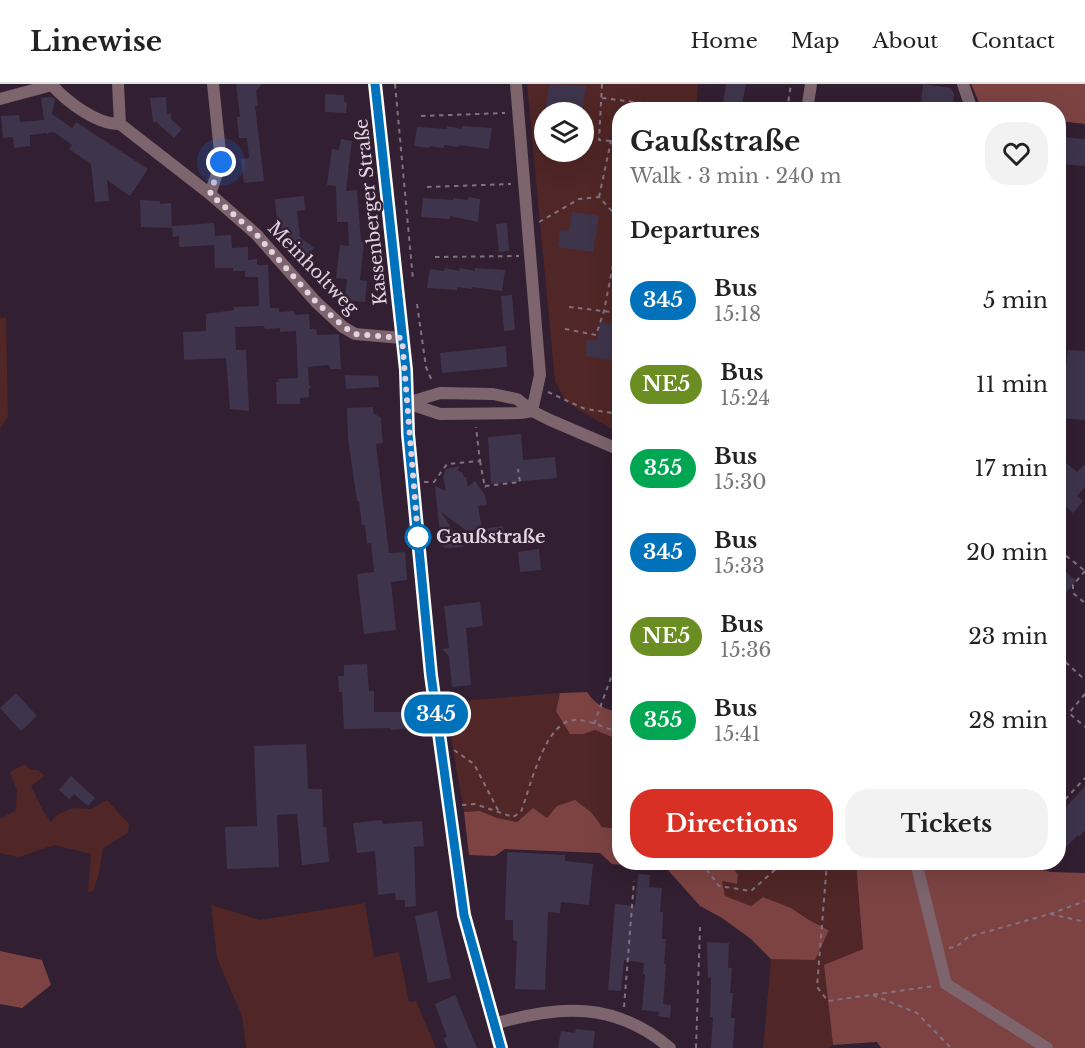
<!DOCTYPE html>
<html lang="en">
<head>
<meta charset="utf-8">
<style>
	body { margin:0; font-family:"Libre Baskerville",serif; background:#f2f2f2; color:#222; height:100vh; display:flex; flex-direction:column; font-size:22px; white-space:nowrap }
	* { box-sizing:border-box; margin:0 }
	p { font-size:20px; color:#767676 }
	.icon { flex:none; width:33px; height:33px; fill:none; stroke:currentColor; stroke-width:2; stroke-linecap:round; stroke-linejoin:round }
	.map { position:relative; flex:1; overflow:hidden }
	.panel { position:absolute; left:612px; top:18px; width:454px; height:768px; display:flex; flex-direction:column; background:#fff; border-radius:24px; box-shadow:0 6px 24px #0002 }
	.panel>* { flex:none }
	.badge { padding:0 12px; border-radius:20px; font-size:21px; line-height:39px }
	.controls { position:absolute; left:534px; top:18px; display:grid; gap:12px }
	.controls a { display:grid; place-items:center; width:60px; height:60px; border-radius:50%; background:#fff; box-shadow:0 6px 24px #0002; font-size:30px }
	.you { position:absolute; width:30px; height:30px; margin:-15px; border:4px solid #fff; border-radius:50%; background:#1a73e8; box-shadow:0 0 0 9px #1a73e833 }
	.map>.badge { position:absolute; translate:-50% -50%; box-shadow:0 0 0 3px #fff }
	h2 { padding:0 18px; font-size:22px; line-height:54px }
	.round { display:grid; place-items:center; flex:none; width:63px; height:63px; border-radius:24px; background:#f2f2f2 }
	.overview { display:flex; align-items:center; justify-content:space-between; height:102px; padding:0 18px }
	h1 { font-size:28px; font-weight:800; line-height:45px }
	.primary-button { display:flex; gap:12px; margin-top:auto; padding:12px 18px }
	.primary-button a { flex:1; height:69px; border-radius:24px; background:#d93025; color:#fff; font-size:24px; font-weight:800; line-height:69px; text-align:center }
	.primary-button a+a { background:#f2f2f2; color:#222 }
	ul { padding:0; list-style:none }
	li { display:flex; align-items:center; gap:18px; height:84px; padding:0 18px }
	li div { flex:1 }
	li b { display:block; font-size:22px }
	li em { font-style:normal }
	li .badge { min-width:66px; font-weight:700; text-align:center }
	header { display:flex; align-items:center; gap:36px; box-sizing:border-box; height:84px; padding:0 30px; background:#fff; border-bottom:2px solid #e0e0e0 }
	header strong { font-size:28px }
	nav { display:flex; gap:33px; margin-inline-start:auto; font-size:21px }
	.map>svg:first-child { display:block }
	.green { fill:#502626; fill-rule:evenodd }
	.forest { fill:#7d4343 }
	.building { fill:#3e354d }
	.lines { fill:none; stroke-linecap:round; stroke-linejoin:round }
	.path { stroke:#827281; stroke-width:2; stroke-dasharray:4.5 4.5; stroke-linecap:butt }
	.minor { stroke:#7d646d; stroke-width:12 }
	.tertiary { stroke:#7d646d; stroke-width:12 }
	.line-casing { stroke:#fff; stroke-width:14 }
	.line { stroke:#0072bc; stroke-width:9 }
	.walk { stroke:#e1d4e0; stroke-width:6; stroke-dasharray:0 10.8 }
	.stop-dot { fill:#fff; stroke:#0072bc; stroke-width:3 }
	.labels { text-anchor:middle; stroke-width:5; stroke-linejoin:round; paint-order:stroke }
	.street-label { font-size:18px; fill:#e1d4e0; stroke:#321f31 }
	.stop-label { font-size:18px; font-weight:bold; fill:#e1d4e0; stroke:#321f31; text-anchor:start }
</style>
</head>
<body>
<header>
<strong>Linewise</strong>
<nav><a>Home</a><a>Map</a><a>About</a><a>Contact</a></nav>
</header>
<div class="map">
<svg width="1085" height="964" viewBox="0 0 1085 964">
	<rect width="100%" height="100%" fill="#321f31"/>
	<path class="green" d="M527,0H698L696,25L620,26L619,348L613,346L566,318L555,297ZM544,28H584V68H544Z
		M6,233L8,333L0,345V234Z
		M560,609L556,627L583,650L595,646L619,656V745L602,743L592,729L547,734L533,724L517,738L497,734L480,727L464,728L445,618Z
		M25,680L30,686H38L45,692L31,702L43,727L51,738L57,731L72,724L91,725L107,716L129,740L128,749L103,764L99,790L93,807L88,808L91,770L54,761L19,773L0,769V735L16,726L17,707L10,688Z
		M730,779H856L863,865L824,882L833,961L828,964H763L771,875H815L829,845L809,836L791,824L763,813L751,822L725,812L722,797L737,800L738,791Z
		M365,819L374,873L399,868L409,918L416,917L436,964H246L242,932L217,874L211,821L260,836Z"/>
	<path class="forest" d="M971,0H1085V40L1059,37V26L982,25Z
		M587,608C595,620 605,626 619,628V656L595,646L583,650H570L556,627L560,609Z
		M575,716L592,729L602,743L619,745L620,778L730,779L738,791L737,800L722,797L725,812L751,822L763,813L791,824L809,836L829,846L815,876L771,875L751,855L722,834L700,822L667,785L612,780L600,769L505,765L495,772L469,771L464,728L480,727L497,734L517,738L533,724L547,734L557,722Z
		M1005,778L1051,788L1085,789V964H881L877,958L833,961L824,881L863,865L856,779Z
		M0,867L42,876L51,901L22,924L0,920Z"/>
	<path class="building" d="M236,0H262L256,7L258,22H255L264,97L244,99L241,75L249,74L247,54H239L237,33H240Z
		M549,0L586,2L582,28H545Z
		M726,0H746L741,26H722Z
		M923,0L951,4L954,10L952,26H922L923,19L921,18Z
		M325,10L344,11V18H347L346,29L325,28Z
		M52,13L55,16L52,30L72,44L76,38L148,85L130,112L107,96L109,117L95,118L91,80L69,65L72,61L54,48L48,49V51L46,49L30,51V62L14,64L13,53L3,54L1,32L19,31L20,38L44,36L41,14Z
		M166,13L167,30H171V35L182,45L174,54L156,38H153L150,14Z
		M447,42L462,45V42L492,44L489,65L459,61V63L444,61V64L429,62V64L414,62L417,43L447,45Z
		M1063,53L1085,55V82L1060,80Z
		M341,55L352,57L346,107L357,106L361,158H364L360,196L367,197L365,218L345,216L347,195L336,194L340,161L349,162L348,138H337L336,102L327,101L332,65L339,66Z
		M304,112L305,126L297,127L300,153L314,164L302,178L273,155L278,149L275,115Z
		M468,113L480,115L478,138L450,132V135L421,133L423,114L453,116V114L468,116Z
		M140,116L160,117V120L171,119L172,144L141,143Z
		M572,128L599,132L593,168L558,163L560,146L569,147Z
		M214,139L215,152L231,151L232,164L248,163V176L257,175V181H268L270,224H279V228L294,227L295,231L309,230L310,245H316L317,251L339,250L341,285H330L329,281L308,283L309,301L311,303L309,305V313L300,314V320H277L276,298H279L278,295L298,294L296,247L280,248V244L265,245L264,242L235,243L236,266H246L249,327L230,325L226,274L184,276L183,248L206,247V230L234,226V223L259,222L258,193H245V187H233V184H215L214,161L179,163V152L173,153L172,142Z
		M507,139L509,167L499,168L496,140Z
		M445,184L459,187L460,184L475,187V184L505,186L502,207L472,203V205L457,203V206L427,204L430,185L444,187Z
		M512,211L515,246L504,247L501,212Z
		M600,238L620,241V277L585,272L587,255L597,257Z
		M506,262L507,283L442,289L440,269Z
		M1068,266L1085,267V336L1059,334V309L1063,310Z
		M345,291L378,292L379,303L346,305Z
		M373,323V329L381,334L382,350L383,359L376,360L389,469L405,468L407,496L391,498L396,546L364,550L357,490L374,488L371,459L367,460L365,441H362L359,417H357L348,355L347,324Z
		M521,350L523,376L555,373L557,394L491,400L488,353Z
		M1059,373L1077,388L1085,380V403L1077,412L1083,417L1073,429L1059,417Z
		M459,382L458,387L462,388L464,393H466L468,403L475,397L485,411L487,421L478,422L482,445L503,442L505,454L485,456V460L441,428L464,463L445,464L441,461L435,402L446,407L443,393L446,385Z
		M539,465L541,486L520,488L518,468Z
		M1066,488L1076,497L1059,517V496Z
		M480,518L483,542L466,544L471,601L452,603L449,572L442,565L449,564L444,522Z
		M367,580L369,607H374V628H410V644L390,646V644L344,645L342,608H339L338,592H344V581Z
		M16,609L37,632L21,647L0,624Z
		M306,660L308,705H322L323,743H326L329,778L302,781L297,730L277,731L279,783L227,785L225,743L257,742L254,662Z
		M71,692L95,714L88,722L74,710L69,715L59,706Z
		M1085,702V746L1079,753L1078,751L1067,762L1065,761L1059,769V731Z
		M382,736L383,740L422,737L424,762L414,763L416,822L405,823V816H396L395,809L378,811L375,767L357,769L353,739Z
		M507,768L565,771V777L593,780L589,821L561,818L560,829L548,828L545,906L515,905L517,857L513,856V836H505Z
		M638,790L650,791L649,803L662,804L660,828H663L662,855H666L664,880H666L663,920L671,921L670,934L658,932L659,928L642,926L645,890H643L644,879L624,876L621,907L608,906L615,820L635,822Z
		M437,827L451,894L428,899L415,832Z
		M707,858L729,859L728,884H732L730,909H733L731,934H735L733,964H711L713,933H710L711,894H708Z
		M455,911L477,964H448L443,954L447,953L435,920Z
		M576,945L595,947L593,964H558L561,947L575,949Z"/>
	<g class="lines">
		<path class="path" d="M395,0L413,196
			M602,0L599,56L611,57
			M602,14L642,19L641,26
			M787,26L791,0
			M421,32L505,29
			M427,103L511,100
			M599,113L611,57L620,59
			M539,138L579,115L599,113L620,136
			M435,173L519,172
			M417,220L426,283L432,297
			M569,223L620,229
			M565,245L596,251L604,227L620,145
			M548,308L585,325L620,330
			M480,377L485,404
			M424,398H434L447,380L480,377L476,343
			M485,402L520,398L518,385
			M1059,466L1085,487
			M1085,487L1073,501V509L1085,519
			M1059,572L1085,596
			M1085,610L1069,629L1085,643
			M594,640L620,569
			M454,666L474,680L499,728
			M462,721L475,720L513,733L521,728C530,704 545,636 575,636C589,636 606,644 620,649
			M1059,722L1085,694
			M701,778L719,802L751,807L784,778
			M827,778L817,903L828,917L934,902
			M1050,830L1085,817
			M949,864L956,863L968,853L1050,830L1085,838
			M873,911L917,929L951,964
			M624,923L634,797
			M696,964L700,843"/>
		<path class="minor" d="M51,0C66,17 97,41 120,40
			M118,0L120,40L210,110L256,150L316,218L343,243L355,250L402,254
			M516,0L540,291L532,327
			M963,0L972,26
			M0,15L52,1
			M807,26L811,0
			M210,110L221,78L213,0
			M407,319L440,309L493,310L517,315L532,327L550,336L620,366
			M407,319L440,330L521,329L532,327
			M916,778L946,900L1047,964
			M494,940C559,921 615,917 670,964"/>
		<path class="tertiary" d="M375,0L406,286L408,350L431,591L464,831L501,964"/>
	</g>
	<g class="lines">
		<g class="line-casing">
			<path id="line" d="M375,0L406,286L408,350L431,591L464,831L501,964"/>
		</g>
		<use href="#line" class="line"/>
		<path class="walk" d="M221,78L210,110L256,150L316,218L344,243L355,250L402,254L418,453"/>
	</g>
	<circle class="stop-dot" cx="418" cy="453" r="12"/>
	<g class="labels">
		<g class="street-label">
			<text transform="translate(371 128) rotate(-96)" y="6">Kassenberger Straße</text>
			<text transform="translate(313 184) rotate(46)" y="6">Meinholtweg</text>
		</g>
		<g class="stop-label">
			<text x="436" y="459">Gaußstraße</text>
		</g>
	</g>
</svg>
<div class="controls">
<a><svg class="icon" aria-label="layers" viewBox="0 0 24 24"><path d="M12 4l9 5-9 5-9-5zM3 14l9 5 9-5"/></svg></a>
</div>
<div class="you" style="left:221px;top:78px"></div>
<b class="badge" style="left:436px;top:630px;background:#0072bc;color:#fff">345</b>
<section class="panel">
<div class="overview"><div><h1>Gaußstraße</h1><p>Walk · 3 min · 240 m</p></div><a class="round"><svg class="icon" aria-label="heart" viewBox="0 0 24 24"><path d="M12 20l-8-8c-3-5 5-10 8-4 3-6 11-1 8 4z"/></svg></a></div>
<h2>Departures</h2>
<ul>
<li><span class="badge" style="background:#0072bc;color:#fff">345</span><div><b>Bus</b><p>15:18</p></div><em>5 min</em></li>
<li><span class="badge" style="background:#6b8e23;color:#fff">NE5</span><div><b>Bus</b><p>15:24</p></div><em>11 min</em></li>
<li><span class="badge" style="background:#00a651;color:#fff">355</span><div><b>Bus</b><p>15:30</p></div><em>17 min</em></li>
<li><span class="badge" style="background:#0072bc;color:#fff">345</span><div><b>Bus</b><p>15:33</p></div><em>20 min</em></li>
<li><span class="badge" style="background:#6b8e23;color:#fff">NE5</span><div><b>Bus</b><p>15:36</p></div><em>23 min</em></li>
<li><span class="badge" style="background:#00a651;color:#fff">355</span><div><b>Bus</b><p>15:41</p></div><em>28 min</em></li>
</ul>
<div class="primary-button"><a>Directions</a><a>Tickets</a></div>
</section>
</div>
</body>
</html>
